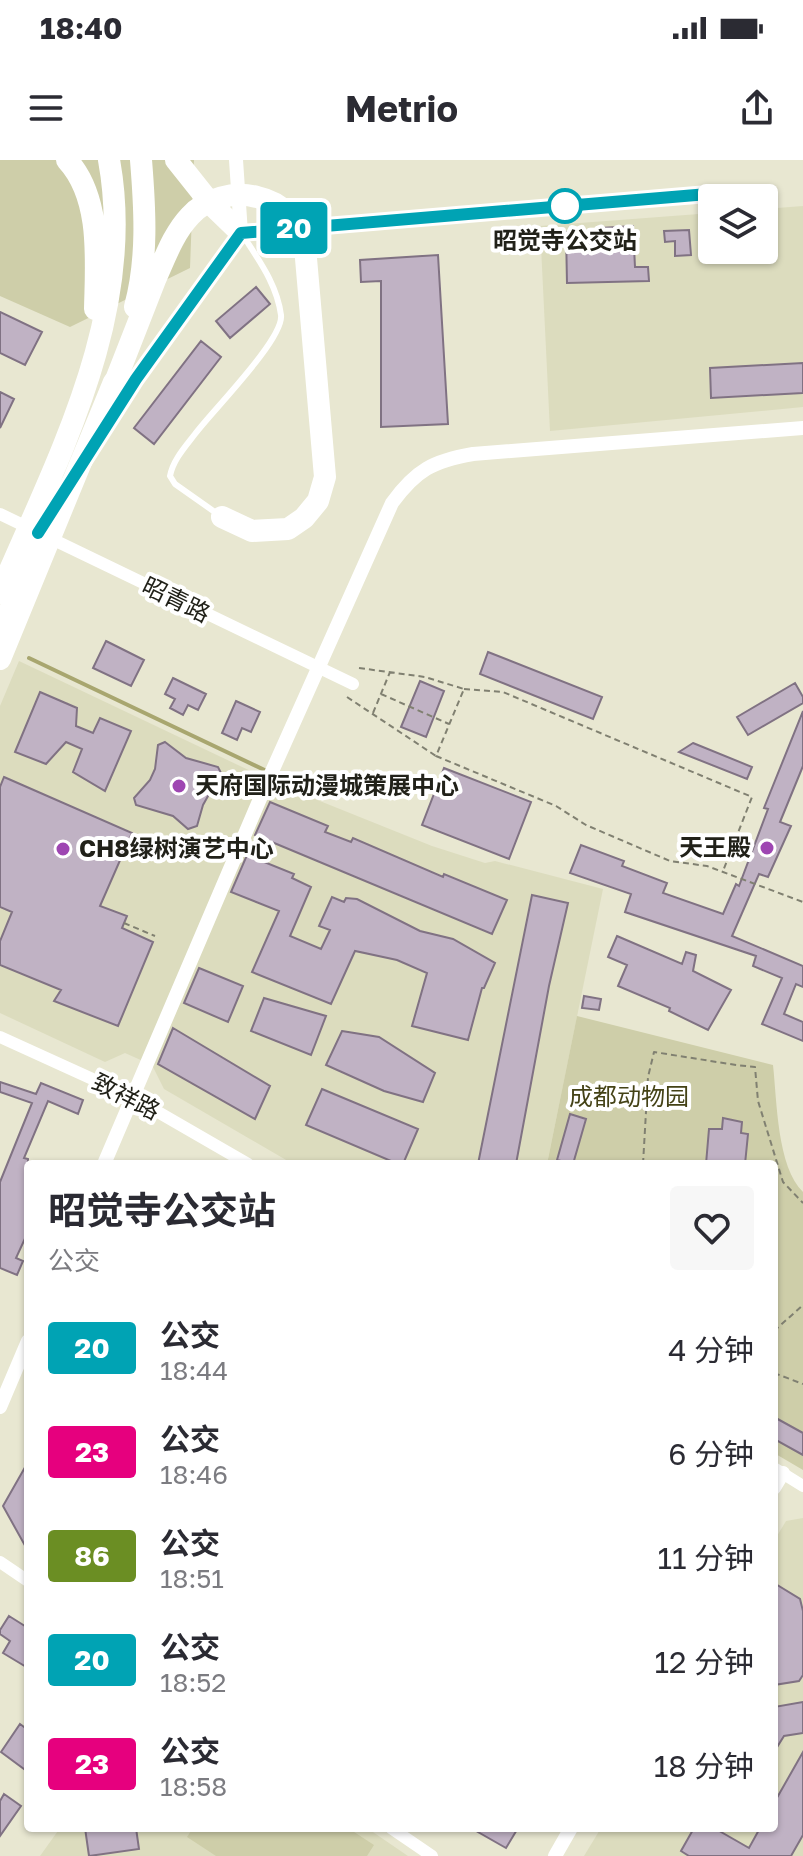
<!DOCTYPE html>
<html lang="zh">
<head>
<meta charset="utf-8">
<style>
	body { margin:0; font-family:"Golos Text","Noto Sans SC",sans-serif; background:#f7f7f7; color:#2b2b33; height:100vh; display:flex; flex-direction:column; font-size:30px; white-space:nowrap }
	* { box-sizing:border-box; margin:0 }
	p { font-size:26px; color:#7c7c81 }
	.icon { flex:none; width:44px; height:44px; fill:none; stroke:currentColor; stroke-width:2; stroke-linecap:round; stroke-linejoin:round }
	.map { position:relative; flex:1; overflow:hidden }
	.drawer { position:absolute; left:24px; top:1000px; width:754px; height:672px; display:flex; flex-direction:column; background:#fff; border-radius:8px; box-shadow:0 2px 6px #0004 }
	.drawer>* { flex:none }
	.badge { padding:0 16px; border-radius:6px; font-size:28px; line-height:52px }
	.controls { position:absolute; left:698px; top:24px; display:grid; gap:16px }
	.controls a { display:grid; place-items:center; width:80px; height:80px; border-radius:8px; background:#fff; box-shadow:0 2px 6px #0004; font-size:40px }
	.map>.badge { position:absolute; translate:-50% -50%; box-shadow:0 0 0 4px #fff }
	.round { display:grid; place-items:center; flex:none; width:84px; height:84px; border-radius:8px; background:#f7f7f7 }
	.summary { display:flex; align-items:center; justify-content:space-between; height:136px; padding:0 24px }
	h1 { font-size:38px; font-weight:700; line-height:60px }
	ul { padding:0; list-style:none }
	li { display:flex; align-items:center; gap:24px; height:104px; padding:0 24px }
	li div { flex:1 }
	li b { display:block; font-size:30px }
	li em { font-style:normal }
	li .badge { min-width:88px; font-weight:700; text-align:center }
	.status { display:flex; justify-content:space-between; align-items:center; height:56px; padding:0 40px; background:#fff; direction:ltr }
	.status svg { height:22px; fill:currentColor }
	header { display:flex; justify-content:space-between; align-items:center; height:104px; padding:0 24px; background:#fff; font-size:36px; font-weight:700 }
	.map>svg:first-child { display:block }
	.built { fill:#dcdcbe }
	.green { fill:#cecea9 }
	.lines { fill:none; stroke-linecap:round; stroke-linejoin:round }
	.stream { stroke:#a8a66f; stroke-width:4 }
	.building { fill:#c0b2c4; stroke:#807283; stroke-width:2 }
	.path { stroke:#808071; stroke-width:2; stroke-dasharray:6 4; stroke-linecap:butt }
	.service { stroke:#fff; stroke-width:6 }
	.minor { stroke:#fff; stroke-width:12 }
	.tertiary { stroke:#fff; stroke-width:14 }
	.motorway { stroke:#fff; stroke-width:22 }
	.line-casing { stroke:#fff; stroke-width:18 }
	.line { stroke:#00a3b4; stroke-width:12 }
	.stop-dot { fill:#fff; stroke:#00a3b4; stroke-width:4 }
	.poi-dot { fill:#9e46b2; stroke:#fff; stroke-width:3 }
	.labels { text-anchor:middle; stroke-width:8; stroke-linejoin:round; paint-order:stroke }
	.stop-label { font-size:24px; font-weight:bold; fill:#212119; stroke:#fff }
	.street-label { font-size:24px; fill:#212119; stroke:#fff }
	.poi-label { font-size:24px; font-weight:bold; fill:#212119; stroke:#fff; text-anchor:start }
	.park-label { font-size:24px; fill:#444216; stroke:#fff }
</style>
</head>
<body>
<div class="status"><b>18:40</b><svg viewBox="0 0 49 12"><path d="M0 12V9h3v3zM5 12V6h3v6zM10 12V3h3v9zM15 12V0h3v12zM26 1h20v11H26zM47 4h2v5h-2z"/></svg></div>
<header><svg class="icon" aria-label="menu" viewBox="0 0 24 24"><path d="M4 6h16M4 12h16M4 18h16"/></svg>Metrio<svg class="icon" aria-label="share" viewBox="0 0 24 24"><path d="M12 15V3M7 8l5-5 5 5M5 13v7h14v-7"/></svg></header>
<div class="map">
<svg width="803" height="1696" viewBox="0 0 803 1696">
	<rect width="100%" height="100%" fill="#e8e7d1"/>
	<path class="built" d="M803,46V247L550,271L540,66L712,53V90H764V49Z
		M19,501L280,625L432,686L485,703L495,701L603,729L547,1004H293L164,929L152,905L125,893L105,902L0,853V546Z
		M803,1358V1696H584L601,1668H774V1381L786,1361Z
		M60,1668H367L408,1696H40Z"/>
	<path class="green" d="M0,0H194L190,108L70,167L0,136Z
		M577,856L773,905C777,941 777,1007 803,1032V1310L774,1293V1004H547Z
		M193,1668H348L374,1685L367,1696H216L187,1677Z"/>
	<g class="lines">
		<path class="stream" d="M29,498L296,625"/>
	</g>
	<path class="building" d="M633,66L635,107H648L649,121L567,123L566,72L601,71V68Z
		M689,70L691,95L675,96V81L665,82L664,71Z
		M438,95L448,264L381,267V121L361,122L360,100Z
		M256,127L270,144L230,178L216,161Z
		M0,152L42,172L25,205L0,193Z
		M201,181L221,197L154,284L134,268Z
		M803,203V233L711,238L710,208Z
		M0,232L14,239L0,268Z
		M106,481L144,500L131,526L93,508Z
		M488,492L602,537L593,559L480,514Z
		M173,518L206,534L198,550L188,545L183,555L170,548L175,539L165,534Z
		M420,521L444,531L426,577L401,567Z
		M795,523L803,537V543L748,575L737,557Z
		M40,532L77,548L76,566L93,573L100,558L131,571L105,631L73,612L82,589L66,582L46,604L15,592Z
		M236,541L260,552L251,572L242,568L237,580L222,573Z
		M803,551V606L780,662L791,666L768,717L759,714L732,776L803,806V827L796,824L784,854L803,862V881L762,864L782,818L753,806L756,796L625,752L631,734L570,713L581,685L624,701L622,706L667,723L663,733L723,754L736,724L739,726L768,649L764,648Z
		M165,582L186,598L218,607L221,613L203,645L197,666L188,669L173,656L136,645L134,638L150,620L155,609L158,585Z
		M693,583L752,607L747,619L679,592Z
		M444,608L531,642L509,699L422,665Z
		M4,617L132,673L100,746L127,756L122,768L153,782L118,866L54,841L61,830L0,805V781L12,752L0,747V627Z
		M270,642L328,666L325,672L351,682L353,678L443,717L444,714L507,740L492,774L255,675Z
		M247,695L294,714L292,718L311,727L290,776L321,789L330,770L319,766L332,737L344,742L346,738L357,739L420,771L453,779L495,803L484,828H482L468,880L412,866L427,813L397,800L355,791L331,844L252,812L279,751L231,732Z
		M532,735L568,743L549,826L516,1004H478Z
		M617,776L682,804L686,792L696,795L693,811L731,830L708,870L669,851L670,848L618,826L627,805L608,797Z
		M199,808L243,826L228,862L184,843Z
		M584,836L601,839L599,850L582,848Z
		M264,838L326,856L311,895L251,871Z
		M173,868L270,926L255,959L158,904Z
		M342,871L379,877L435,913L423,942L384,931L326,905Z
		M0,922L36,934L41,923L83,940L78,954L48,941L24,998L28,999V1072L16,1098L23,1101L17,1115L0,1108V1022L32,943L0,932Z
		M322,929L418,969L403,1004H398L306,965Z
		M570,954L586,959L573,1004L557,1000Z
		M723,958L742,962L741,973L748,974L745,1004H706L709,969H722Z
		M774,1257L803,1273V1295L774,1279Z
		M28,1302V1391L3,1346Z
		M774,1423L800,1439L803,1451V1515L799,1521L774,1525Z
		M9,1456L28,1468V1508L3,1493L10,1481L0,1474V1470Z
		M803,1542V1573L784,1576L774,1592V1547Z
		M20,1564L28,1570V1612L1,1592Z
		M803,1592V1675L791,1696H689L681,1691L694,1668H714L749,1688L760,1668H774V1643Z
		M4,1634L21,1646L0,1676V1641Z
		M85,1668H136L139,1689L89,1696Z
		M471,1668H518L506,1688Z"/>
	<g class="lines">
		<path class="path" d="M359,508L425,517L464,529L436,596L556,646L586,665L670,701L707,706L803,742
			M464,529L503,532L752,637L723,711
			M381,534L449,564
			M347,537L436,596
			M373,553L390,512
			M124,763L155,776
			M643,1004L648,917L654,892L736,905L755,907L758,941L783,1022L803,1043
			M774,1171L803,1145
			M774,1213L803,1224"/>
		<path class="service" d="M219,355L175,324L170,316C173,300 185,287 195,274C212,251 284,179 281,155C277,125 260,102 244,77"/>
		<path class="minor" d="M241,73L708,34
			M0,354L353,524
			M0,877L132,937L248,1004
			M774,1308L803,1326
			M0,1402L28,1421
			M391,1668L432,1696"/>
		<path class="tertiary" d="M102,272L136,219L241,73L236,0
			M0,463L38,373L55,346
			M104,1004L265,627L392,343C416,310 433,301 473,294L803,268
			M0,1247L28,1181
			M774,1328L783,1313
			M555,1696L571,1668"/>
		<path class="motorway" d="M67,0C102,38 96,101 95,149
			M176,0L211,44L241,73
			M135,147C148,99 145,49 141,0
			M110,235C125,196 140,158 155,120C165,98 173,74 190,56C206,38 234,31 257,37C285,43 297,61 305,87L325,317L318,341L304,358L288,369L252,371L222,357
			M0,433C58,297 137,152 109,0
			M0,499L114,222"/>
	</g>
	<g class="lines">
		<g class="line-casing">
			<path id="line" d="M38,373L136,219L241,73L708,34"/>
		</g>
		<use href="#line" class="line"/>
	</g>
	<circle class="stop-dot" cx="565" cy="46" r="16"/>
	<g class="poi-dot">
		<circle cx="179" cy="626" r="8"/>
		<circle cx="767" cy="688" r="8"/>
		<circle cx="63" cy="689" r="8"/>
	</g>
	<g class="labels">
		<g class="stop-label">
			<text x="565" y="89">昭觉寺公交站</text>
		</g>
		<g class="street-label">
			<text transform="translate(176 440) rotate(26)" y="8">昭青路</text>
			<text transform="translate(126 937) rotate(27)" y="8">致祥路</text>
		</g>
		<g class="poi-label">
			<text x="195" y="634">天府国际动漫城策展中心</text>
			<text x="751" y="696" text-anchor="end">天王殿</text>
			<text x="79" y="697">CH8绿树演艺中心</text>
		</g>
		<g class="park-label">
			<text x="629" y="945">成都动物园</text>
		</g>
	</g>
</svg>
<div class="controls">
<a><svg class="icon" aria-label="layers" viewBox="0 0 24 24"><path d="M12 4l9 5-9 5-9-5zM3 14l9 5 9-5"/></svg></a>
</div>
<b class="badge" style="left:294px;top:68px;background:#00a3b4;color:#fff">20</b>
<section class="drawer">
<div class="summary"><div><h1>昭觉寺公交站</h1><p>公交</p></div><a class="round"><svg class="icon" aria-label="heart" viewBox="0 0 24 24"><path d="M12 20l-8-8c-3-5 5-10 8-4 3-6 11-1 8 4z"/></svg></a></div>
<ul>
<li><span class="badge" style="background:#00a3b4;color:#fff">20</span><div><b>公交</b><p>18:44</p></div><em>4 分钟</em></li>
<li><span class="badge" style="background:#e6007e;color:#fff">23</span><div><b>公交</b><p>18:46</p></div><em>6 分钟</em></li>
<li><span class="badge" style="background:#6b8e23;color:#fff">86</span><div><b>公交</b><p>18:51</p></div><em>11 分钟</em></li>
<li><span class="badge" style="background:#00a3b4;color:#fff">20</span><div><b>公交</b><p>18:52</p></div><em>12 分钟</em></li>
<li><span class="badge" style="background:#e6007e;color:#fff">23</span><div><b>公交</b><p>18:58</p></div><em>18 分钟</em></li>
</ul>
</section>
</div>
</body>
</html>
